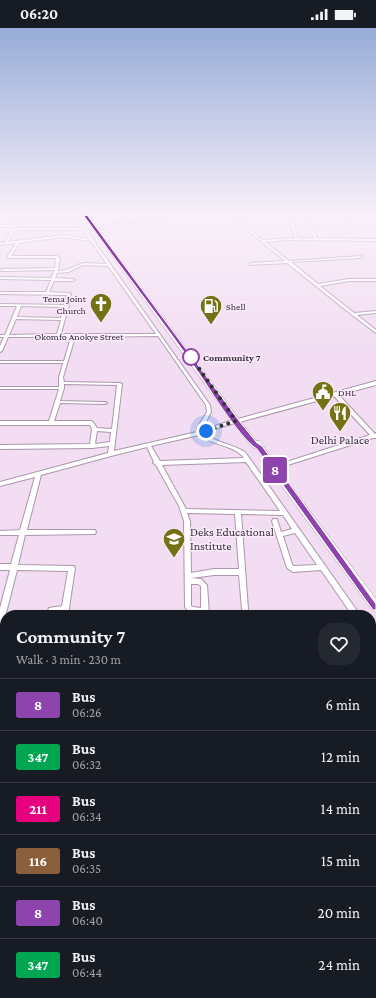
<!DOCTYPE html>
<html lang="en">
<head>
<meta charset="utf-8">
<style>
	body { margin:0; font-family:"Crimson Pro",serif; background:#242831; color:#f1f3f6; height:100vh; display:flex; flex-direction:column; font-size:15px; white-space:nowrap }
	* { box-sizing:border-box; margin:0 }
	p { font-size:13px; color:#9ea1a6 }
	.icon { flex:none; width:22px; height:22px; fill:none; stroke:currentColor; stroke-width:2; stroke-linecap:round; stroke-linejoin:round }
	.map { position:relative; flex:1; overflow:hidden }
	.sheet { position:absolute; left:0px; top:582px; width:376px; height:388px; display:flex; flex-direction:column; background:#171b24; border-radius:16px 16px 0 0; box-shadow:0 1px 3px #0004 }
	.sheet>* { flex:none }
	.badge { padding:0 8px; border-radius:3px; font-size:14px; line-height:26px }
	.you { position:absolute; width:20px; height:20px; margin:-10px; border:3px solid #fff; border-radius:50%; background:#1a73e8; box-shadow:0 0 0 6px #1a73e833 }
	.map>.badge { position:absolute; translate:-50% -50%; box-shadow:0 0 0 2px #fff }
	.round { display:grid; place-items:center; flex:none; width:42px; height:42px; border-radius:16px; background:#242831 }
	.headline { display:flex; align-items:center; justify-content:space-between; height:68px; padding:0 16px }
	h1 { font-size:19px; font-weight:700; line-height:30px }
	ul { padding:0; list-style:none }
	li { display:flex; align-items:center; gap:12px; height:52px; padding:0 16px; border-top:1px solid #363941 }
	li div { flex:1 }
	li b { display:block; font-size:15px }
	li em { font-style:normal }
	li .badge { min-width:44px; font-weight:700; text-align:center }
	.status { display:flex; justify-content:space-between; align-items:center; height:28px; padding:0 20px; background:#171b24; direction:ltr }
	.status svg { height:11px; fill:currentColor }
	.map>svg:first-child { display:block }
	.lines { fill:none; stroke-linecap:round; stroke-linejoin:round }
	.minor-casing { stroke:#aa97ab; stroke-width:2 }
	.tertiary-casing { stroke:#aa97ab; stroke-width:2 }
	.secondary-casing { stroke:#aa97ab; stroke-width:1 }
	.minor { fill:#fff; fill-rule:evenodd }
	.tertiary { fill:#fff; fill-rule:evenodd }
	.secondary { fill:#fff; fill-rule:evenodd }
	.line { fill:#8e44ad; stroke:#fff }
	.walk { stroke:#362e36; stroke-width:4; stroke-dasharray:0 7.2 }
	.stop-dot { fill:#fff; stroke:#8e44ad; stroke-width:2 }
	.labels { text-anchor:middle; stroke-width:3; stroke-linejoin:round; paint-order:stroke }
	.far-poi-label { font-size:10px; fill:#362e36; stroke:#fcebfd; text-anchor:start }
	.far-street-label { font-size:10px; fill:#362e36; stroke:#fcebfd }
	.far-stop-label { font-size:10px; font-weight:bold; fill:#362e36; stroke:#fcebfd; text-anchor:start }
	.poi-label { font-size:12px; fill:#362e36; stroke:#fcebfd }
</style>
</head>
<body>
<div class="status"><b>06:20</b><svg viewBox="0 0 49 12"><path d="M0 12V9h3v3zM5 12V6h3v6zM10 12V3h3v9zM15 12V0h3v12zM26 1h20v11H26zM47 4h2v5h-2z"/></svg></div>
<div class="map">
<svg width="376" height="970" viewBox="0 0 376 970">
	<rect width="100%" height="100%" fill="#f2ddf2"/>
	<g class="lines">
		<g class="minor-casing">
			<path id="minor" d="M21,188L22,189V190H75L74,188H77L93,211H94V213L210,377L211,384L203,400V402L236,391L239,393L238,394L211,402L204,405C216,415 232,416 245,424L360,587H352L321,542L293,544L287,540L272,493L273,491H277L281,504L292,501L283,487L241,486L248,581L247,583L245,584L243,583L242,581L239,547H214L191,550L201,551L207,557L209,587H201V586L189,584L185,579L184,493L179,478L156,437L153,435L154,434L147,419L111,428L41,447L27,502H95L96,504L95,506H93L25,507L18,537L74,538L75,540L68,587H60L61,584L54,585V587H46L49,580L62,578L68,543L17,542L4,593L3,595L0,596V580L10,542H0V536H11L19,507H0V503L20,502L35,449L0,458V454L108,425L109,418L92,420L0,421V417L90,416L92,401L90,397H0V393H49L59,361H0V359H59V349L63,335H0V333H64L71,309H8L2,323L0,324V318L4,309H0V307H5L17,278H0V276L64,277L67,267L0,266V264H46L51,252L0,251V249L51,250L55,242L2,243L0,242L2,241L55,240L56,230H9L7,229L16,215L0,217V215L5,214L14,199H0V197H15L20,188ZM21,192H76L82,200H16ZM15,202H83L89,211L63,207L8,214ZM63,209L91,213L107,236L83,235L66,242L58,243L60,230L57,228H11L19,215ZM83,237L108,238L156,306H61L68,279L69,278L68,277L71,266L69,265L49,264L54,253H73L75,252L73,251L55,250L57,245L68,244ZM21,278L64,279L61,290L17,289ZM16,291L61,292L57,306L9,307ZM158,308L206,377L207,384L197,400V404L114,423L122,356L120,355L64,354L63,349L75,309ZM64,356L117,357L112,401L97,400L93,394L91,393H54L60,375L105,376L107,375L105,374L60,373L64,360ZM97,403L111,404L110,414L95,416ZM199,407C212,417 236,418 244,430L160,433L151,418ZM246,434L280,483L186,481L162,437ZM187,485L235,486L239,541H214L191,545L190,493ZM295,505L317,537L294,538L292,536L283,508ZM191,556H198L201,558V580L193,579L191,578Z
				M162,188H170L94,201L92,200Z
				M230,188H233L263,212L295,210L289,193L291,192L293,193L298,210H314L305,188H308L310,194H353L350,188H353L356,194H376V196H311L317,210L376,211V213L287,212L265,214L289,233L361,228L362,229L360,230L291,234L318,256L349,251H376V253H349L320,258L354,285L376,283V285L357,287L376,302V305L352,287L287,235L250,237V235H251L285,233Z
				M333,365H337L375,406L376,405V410H373L275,441H271L270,440L271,439L370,407L333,367Z
				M371,606C376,608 376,614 376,619C370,617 371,611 371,606Z
				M0,623H5V629H0Z
				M371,640L374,641L376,648V667L373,666L371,659Z
				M5,676V694L2,695L0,694V684L2,677Z
				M371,695H376V703H371Z
				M0,721H5V729H0Z
				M0,781H5V791H0Z
				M376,783V793L371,795V785Z
				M371,835L374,837L376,841V873L372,872L371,868Z
				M371,899H376V909H371Z
				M0,901H5V911H0Z
				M5,960V965H12L11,970H1L3,961Z
				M100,965H110L109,970H99Z
				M177,965H187L186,970H176Z
				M272,965H282V970H272Z
				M321,965H331L332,970H322Z"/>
		</g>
		<g class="tertiary-casing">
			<path id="tertiary" d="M376,353V357L236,395L233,393L234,392Z"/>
		</g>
		<g class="secondary-casing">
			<path id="secondary" d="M84,188H88L241,394L256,413H260L276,438L376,571V584L372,582L270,442L258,422L252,419L235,398Z"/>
		</g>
		<use href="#minor" class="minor"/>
		<use href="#tertiary" class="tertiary"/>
		<use href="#secondary" class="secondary"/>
	</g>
	<linearGradient id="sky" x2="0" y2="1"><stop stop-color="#97acd8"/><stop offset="0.58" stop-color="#f9f0f9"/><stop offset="1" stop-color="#f9f0f9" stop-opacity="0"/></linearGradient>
	<rect width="376" height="324" fill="url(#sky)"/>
	<path class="line" d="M87,187L240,394L257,415L262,418L376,576V582H373L257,421C239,410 208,358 194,338C159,288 120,239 84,188Z"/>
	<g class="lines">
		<path class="walk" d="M191,329L236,393L206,403"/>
	</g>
	<defs>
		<g id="church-pin" transform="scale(1.15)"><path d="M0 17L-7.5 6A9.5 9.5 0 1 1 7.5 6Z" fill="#747215" stroke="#fcebfd"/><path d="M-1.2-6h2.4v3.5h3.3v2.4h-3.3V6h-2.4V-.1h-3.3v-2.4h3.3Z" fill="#fff"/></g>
		<g id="fuel-pin" transform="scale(1.15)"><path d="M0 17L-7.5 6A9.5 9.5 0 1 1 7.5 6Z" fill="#747215" stroke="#fcebfd"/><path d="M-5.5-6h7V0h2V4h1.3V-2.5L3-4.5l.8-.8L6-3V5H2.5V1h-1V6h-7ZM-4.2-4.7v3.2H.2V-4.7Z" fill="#fff"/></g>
		<g id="civic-pin" transform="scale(1.15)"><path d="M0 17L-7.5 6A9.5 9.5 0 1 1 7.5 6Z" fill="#747215" stroke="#fcebfd"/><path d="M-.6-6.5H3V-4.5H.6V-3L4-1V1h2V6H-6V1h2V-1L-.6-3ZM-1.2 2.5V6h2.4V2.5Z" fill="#fff"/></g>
		<g id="restaurant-pin" transform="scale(1.15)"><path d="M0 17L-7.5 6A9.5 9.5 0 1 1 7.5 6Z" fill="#747215" stroke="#fcebfd"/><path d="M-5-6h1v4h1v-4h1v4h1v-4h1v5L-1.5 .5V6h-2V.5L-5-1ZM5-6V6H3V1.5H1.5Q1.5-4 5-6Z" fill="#fff"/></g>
		<g id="school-pin" transform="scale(1.15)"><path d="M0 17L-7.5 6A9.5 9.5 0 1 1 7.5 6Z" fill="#747215" stroke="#fcebfd"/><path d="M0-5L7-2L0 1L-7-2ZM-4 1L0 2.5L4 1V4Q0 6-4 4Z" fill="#fff"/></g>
	</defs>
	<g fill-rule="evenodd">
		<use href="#church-pin" x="101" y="276"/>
		<use href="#fuel-pin" x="211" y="278"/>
		<use href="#civic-pin" x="323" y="364"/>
		<use href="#restaurant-pin" x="340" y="385"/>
		<use href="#school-pin" x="174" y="511"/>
	</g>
	<circle class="stop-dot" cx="191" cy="329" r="8"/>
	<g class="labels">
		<g class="far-poi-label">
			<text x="86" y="274" text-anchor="end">Tema Joint<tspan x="86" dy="12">Church</tspan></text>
			<text x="226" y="282">Shell</text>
			<text x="338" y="368">DHL</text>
		</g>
		<g class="far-street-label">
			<text x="79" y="312">Okomfo Anokye Street</text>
		</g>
		<g class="far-stop-label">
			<text x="203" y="333">Community 7</text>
		</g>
		<g class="poi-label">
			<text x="340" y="416">Delhi Palace</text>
			<text x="190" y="508" text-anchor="start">Deks Educational<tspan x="190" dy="14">Institute</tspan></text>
		</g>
	</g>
</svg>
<div class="you" style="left:206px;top:403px"></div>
<b class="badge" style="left:275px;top:442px;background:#8e44ad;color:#fff">8</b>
<section class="sheet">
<div class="headline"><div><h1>Community 7</h1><p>Walk · 3 min · 230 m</p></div><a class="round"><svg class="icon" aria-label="heart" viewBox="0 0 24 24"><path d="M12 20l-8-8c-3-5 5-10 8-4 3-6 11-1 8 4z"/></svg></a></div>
<ul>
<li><span class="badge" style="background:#8e44ad;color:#fff">8</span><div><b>Bus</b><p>06:26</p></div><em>6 min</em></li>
<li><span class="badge" style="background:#00a651;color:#fff">347</span><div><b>Bus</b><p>06:32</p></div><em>12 min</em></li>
<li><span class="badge" style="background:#e6007e;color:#fff">211</span><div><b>Bus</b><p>06:34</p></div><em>14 min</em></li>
<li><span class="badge" style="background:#8b5e3c;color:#fff">116</span><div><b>Bus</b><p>06:35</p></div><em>15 min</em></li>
<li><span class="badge" style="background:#8e44ad;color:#fff">8</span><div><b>Bus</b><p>06:40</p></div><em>20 min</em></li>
<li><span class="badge" style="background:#00a651;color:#fff">347</span><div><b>Bus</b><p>06:44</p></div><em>24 min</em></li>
</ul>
</section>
</div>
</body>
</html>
